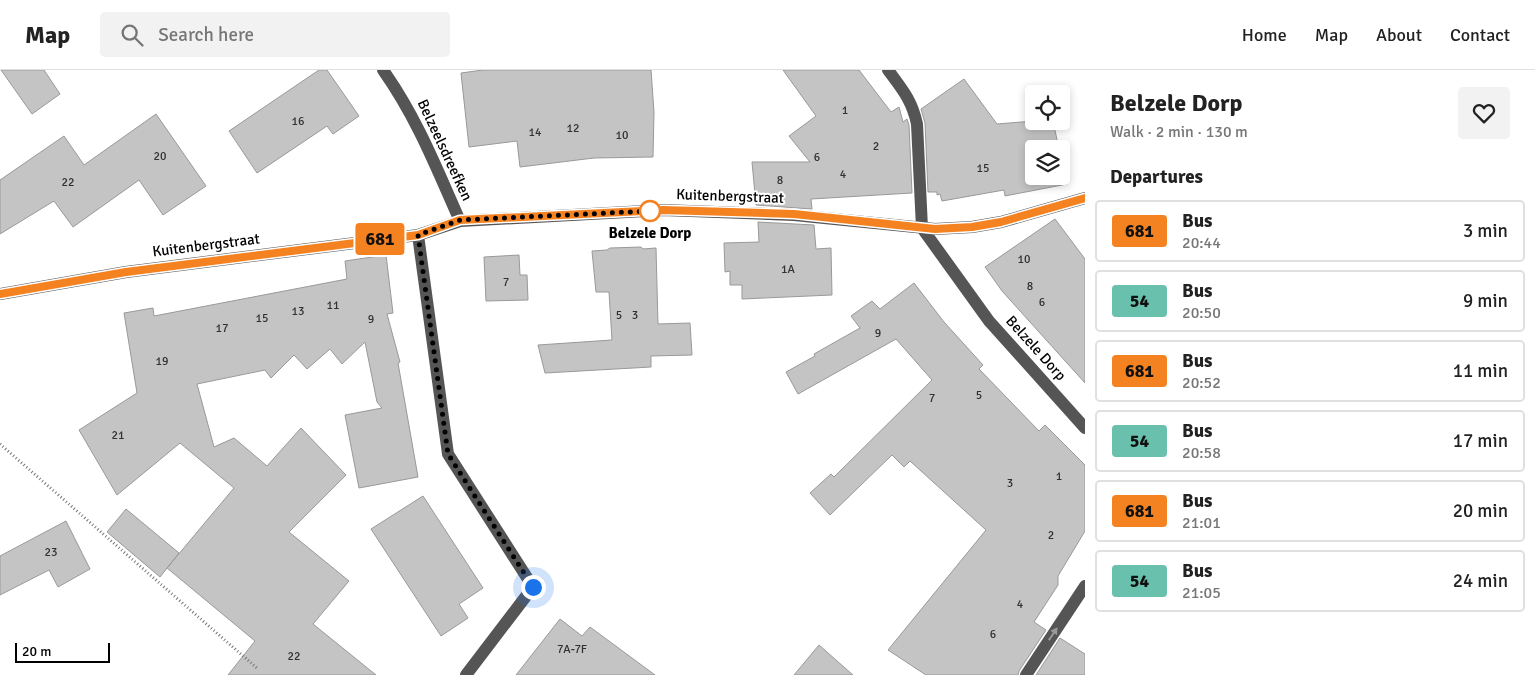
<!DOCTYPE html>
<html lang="en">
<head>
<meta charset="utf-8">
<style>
	body { margin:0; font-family:Signika,sans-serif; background:#f2f2f2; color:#222; height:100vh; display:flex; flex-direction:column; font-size:19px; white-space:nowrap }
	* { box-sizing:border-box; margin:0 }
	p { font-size:16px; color:#767676 }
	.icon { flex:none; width:28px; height:28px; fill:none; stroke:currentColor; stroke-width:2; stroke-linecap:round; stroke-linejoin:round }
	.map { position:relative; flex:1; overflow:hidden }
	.panel { display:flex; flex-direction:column; background:#fff; width:450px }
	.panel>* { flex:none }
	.badge { padding:0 10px; border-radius:4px; font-size:18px; line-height:32px }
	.controls { position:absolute; left:1025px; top:15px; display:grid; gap:10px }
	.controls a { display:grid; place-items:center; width:45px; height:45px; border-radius:5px; background:#fff; box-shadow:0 2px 8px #0003; font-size:25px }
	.scale { position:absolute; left:15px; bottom:12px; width:95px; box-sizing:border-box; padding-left:5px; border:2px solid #000; border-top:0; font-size:14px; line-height:18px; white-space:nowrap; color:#000; -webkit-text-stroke:4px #fff; paint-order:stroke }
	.you { position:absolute; width:25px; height:25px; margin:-12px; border:4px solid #fff; border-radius:50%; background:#1a73e8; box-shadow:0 0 0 8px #1a73e833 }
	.map>.badge { position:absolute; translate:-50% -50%; box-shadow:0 0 0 2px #fff }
	h2 { padding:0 25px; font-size:19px; line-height:45px }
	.round { display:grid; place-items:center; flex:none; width:52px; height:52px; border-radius:5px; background:#f2f2f2 }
	.head { display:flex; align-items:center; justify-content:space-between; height:85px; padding:0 25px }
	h1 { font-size:24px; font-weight:700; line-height:38px }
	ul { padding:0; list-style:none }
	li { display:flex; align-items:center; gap:15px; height:62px; margin:0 10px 8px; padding:0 15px; border:2px solid #e0e0e0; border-radius:5px }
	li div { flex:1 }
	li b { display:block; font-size:19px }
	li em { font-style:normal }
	li .badge { min-width:55px; font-weight:700; text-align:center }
	header { display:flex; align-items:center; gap:30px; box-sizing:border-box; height:70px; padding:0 25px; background:#fff; border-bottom:1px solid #e0e0e0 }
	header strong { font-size:24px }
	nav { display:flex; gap:28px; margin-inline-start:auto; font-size:18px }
	.search { width:350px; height:45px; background:#f2f2f2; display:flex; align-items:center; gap:12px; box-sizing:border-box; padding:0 18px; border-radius:5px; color:#767676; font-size:19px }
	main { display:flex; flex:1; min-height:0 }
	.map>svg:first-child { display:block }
	.building { fill:#c4c4c4; stroke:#999 }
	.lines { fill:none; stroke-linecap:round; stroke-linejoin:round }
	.path { stroke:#777; stroke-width:3; stroke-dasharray:1 2.5; stroke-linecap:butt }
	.minor { stroke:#555; stroke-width:12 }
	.oneway { fill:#999 }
	.line-casing { stroke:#fff; stroke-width:11 }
	.line { stroke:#f58220; stroke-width:8 }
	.walk { stroke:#000; stroke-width:5; stroke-dasharray:0 9 }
	.stop-dot { fill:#fff; stroke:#f58220; stroke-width:2.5 }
	.labels { text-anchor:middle; stroke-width:4; stroke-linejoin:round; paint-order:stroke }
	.number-label { font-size:12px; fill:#313131 }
	.street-label { font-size:15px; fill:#000; stroke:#fff }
	.stop-label { font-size:15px; font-weight:bold; fill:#000; stroke:#fff }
</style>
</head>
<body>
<header>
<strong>Map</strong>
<div class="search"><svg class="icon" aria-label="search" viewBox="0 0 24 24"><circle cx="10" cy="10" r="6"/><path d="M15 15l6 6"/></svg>Search here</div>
<nav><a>Home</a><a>Map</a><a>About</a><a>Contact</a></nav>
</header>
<main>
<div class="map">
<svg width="1085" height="605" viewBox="0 0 1085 605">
	<rect width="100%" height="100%" fill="#fff"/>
	<path class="building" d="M1,0H44L60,24L32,44Z
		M319,0H327L359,46L333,64L327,56L257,103L229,61Z
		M483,0H651L654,42L653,87L594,88L520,97L517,71L469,77L461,3Z
		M783,0H859L891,42L899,37L903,52L907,49L909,55L912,123L811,129L812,139L756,135L752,92H810L789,66L816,46Z
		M964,9L997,54L1034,51H1053L1059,79H1034V106H1061V89L1067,114L1005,126L1004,120L942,131L940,124L937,125V122H928L925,53L921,39Z
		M156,44L206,116L163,145L139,110L73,157L54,131L0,164V110L64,66L84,95Z
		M1055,149L1085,189V313L1002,221L985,197Z
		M758,152L814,155L816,179L831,178L832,225L742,229V215H730V201L725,202L724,173L759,172Z
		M641,177L643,179L656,178L658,254L690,253L692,285L651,286V297L545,303L538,275L612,270L609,222H596L592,181L607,180L610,178Z
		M386,185L393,243L387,244L400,292L398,293L418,407L359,418L345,345L382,338L377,332L365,272L342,294L330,279L307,299L294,285L271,308L265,300L197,314L214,377L234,368L267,396L301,358L346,405L289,462L349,511L313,554L376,605H228L255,571L167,498L234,418L180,373L117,425L79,360L137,323L124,243L153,238L154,246L347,209L345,191Z
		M519,185L520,205H527L528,230L486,231L484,187Z
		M914,213L944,252L983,295L979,299L1039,361L1045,355L1085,395V461L1058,506V515L1034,552L1046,560L1019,601L1018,605H926L888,580L986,460L910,391L904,397L892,385L830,445L810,423L831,404L834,407L932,310L896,269L798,324L786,302L815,286L814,284L860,258L851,246L872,231L880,239Z
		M423,426L483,518L459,534L468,548L441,566L371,459Z
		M126,439L179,483L160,507L107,462Z
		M66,451L90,499L58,517L49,500L0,525V486Z
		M560,549L582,566L590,557L655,605H516Z
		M1060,568L1085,584V605H1036Z
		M819,575L853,605H794Z"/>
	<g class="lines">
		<path class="path" d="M0,374L258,599"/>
		<path class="minor" d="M383,0C417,48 436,97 460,151
			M888,0C902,19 912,30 917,54L922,158
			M922,158L989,251L1085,358
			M418,165L448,384L533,517L466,605
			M0,224L126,202L418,165L460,151L663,140L794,145L935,159L972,157L1001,152L1085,128
			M1026,605L1085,516"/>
	</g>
	<defs><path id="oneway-solid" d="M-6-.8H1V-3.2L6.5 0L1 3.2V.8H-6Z" transform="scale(1.25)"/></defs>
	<use class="oneway" href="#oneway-solid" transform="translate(1053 564) rotate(-56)"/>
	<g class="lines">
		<g class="line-casing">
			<path id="line" d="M0,224L126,202L418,165L460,150L663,140L794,144L935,159L972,157L1001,152L1085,128"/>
		</g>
		<use href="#line" class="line"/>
		<path class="walk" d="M533,517L448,384L418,165L460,150L650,141"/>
	</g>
	<circle class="stop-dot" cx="650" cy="141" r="10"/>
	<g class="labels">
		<g class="number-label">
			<text x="845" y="44">1</text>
			<text x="298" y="55">16</text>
			<text x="573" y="62">12</text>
			<text x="535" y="66">14</text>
			<text x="622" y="69">10</text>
			<text x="876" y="80">2</text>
			<text x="160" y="90">20</text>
			<text x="817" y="91">6</text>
			<text x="983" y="102">15</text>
			<text x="843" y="108">4</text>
			<text x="780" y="114">8</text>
			<text x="68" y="116">22</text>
			<text x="1024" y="193">10</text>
			<text x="788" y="203">1A</text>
			<text x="506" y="216">7</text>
			<text x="1030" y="220">8</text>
			<text x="1042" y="236">6</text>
			<text x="333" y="239">11</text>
			<text x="298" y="245">13</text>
			<text x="619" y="249">5</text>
			<text x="635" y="249">3</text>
			<text x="262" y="252">15</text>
			<text x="371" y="253">9</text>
			<text x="222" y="262">17</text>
			<text x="878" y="267">9</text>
			<text x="162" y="295">19</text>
			<text x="979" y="329">5</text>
			<text x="932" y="332">7</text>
			<text x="118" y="369">21</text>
			<text x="1059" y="410">1</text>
			<text x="1010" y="417">3</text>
			<text x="1051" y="469">2</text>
			<text x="51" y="486">23</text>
			<text x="1020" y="538">4</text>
			<text x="993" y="568">6</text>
			<text x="572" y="583">7A-7F</text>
			<text x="294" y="590">22</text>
		</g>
		<g class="street-label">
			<text transform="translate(445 80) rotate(65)" y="5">Belzeelsdreefken</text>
			<text transform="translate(730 126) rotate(2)" y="5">Kuitenbergstraat</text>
			<text transform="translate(206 175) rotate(-7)" y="5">Kuitenbergstraat</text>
			<text transform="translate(1036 278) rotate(48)" y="5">Belzele Dorp</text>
		</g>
		<g class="stop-label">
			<text x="650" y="168">Belzele Dorp</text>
		</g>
	</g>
</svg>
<div class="controls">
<a><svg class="icon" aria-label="locate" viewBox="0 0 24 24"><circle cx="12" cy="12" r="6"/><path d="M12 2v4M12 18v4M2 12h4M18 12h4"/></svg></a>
<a><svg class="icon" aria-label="layers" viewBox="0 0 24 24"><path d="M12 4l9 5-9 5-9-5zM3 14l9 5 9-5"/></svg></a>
</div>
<div class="scale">20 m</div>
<div class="you" style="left:533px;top:517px"></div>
<b class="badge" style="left:380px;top:169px;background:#f58220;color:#111">681</b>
</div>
<section class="panel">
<div class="head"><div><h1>Belzele Dorp</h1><p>Walk · 2 min · 130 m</p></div><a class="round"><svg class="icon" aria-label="heart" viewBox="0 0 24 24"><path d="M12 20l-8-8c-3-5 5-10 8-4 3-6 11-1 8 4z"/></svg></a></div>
<h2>Departures</h2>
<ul>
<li><span class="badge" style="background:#f58220;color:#111">681</span><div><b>Bus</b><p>20:44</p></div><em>3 min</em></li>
<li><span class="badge" style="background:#69c0ac;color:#111">54</span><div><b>Bus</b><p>20:50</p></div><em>9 min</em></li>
<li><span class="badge" style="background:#f58220;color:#111">681</span><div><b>Bus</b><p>20:52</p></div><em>11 min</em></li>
<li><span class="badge" style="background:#69c0ac;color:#111">54</span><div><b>Bus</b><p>20:58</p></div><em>17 min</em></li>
<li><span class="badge" style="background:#f58220;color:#111">681</span><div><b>Bus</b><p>21:01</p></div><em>20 min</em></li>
<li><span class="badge" style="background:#69c0ac;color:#111">54</span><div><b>Bus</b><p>21:05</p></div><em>24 min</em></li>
</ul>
</section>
</main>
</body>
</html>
